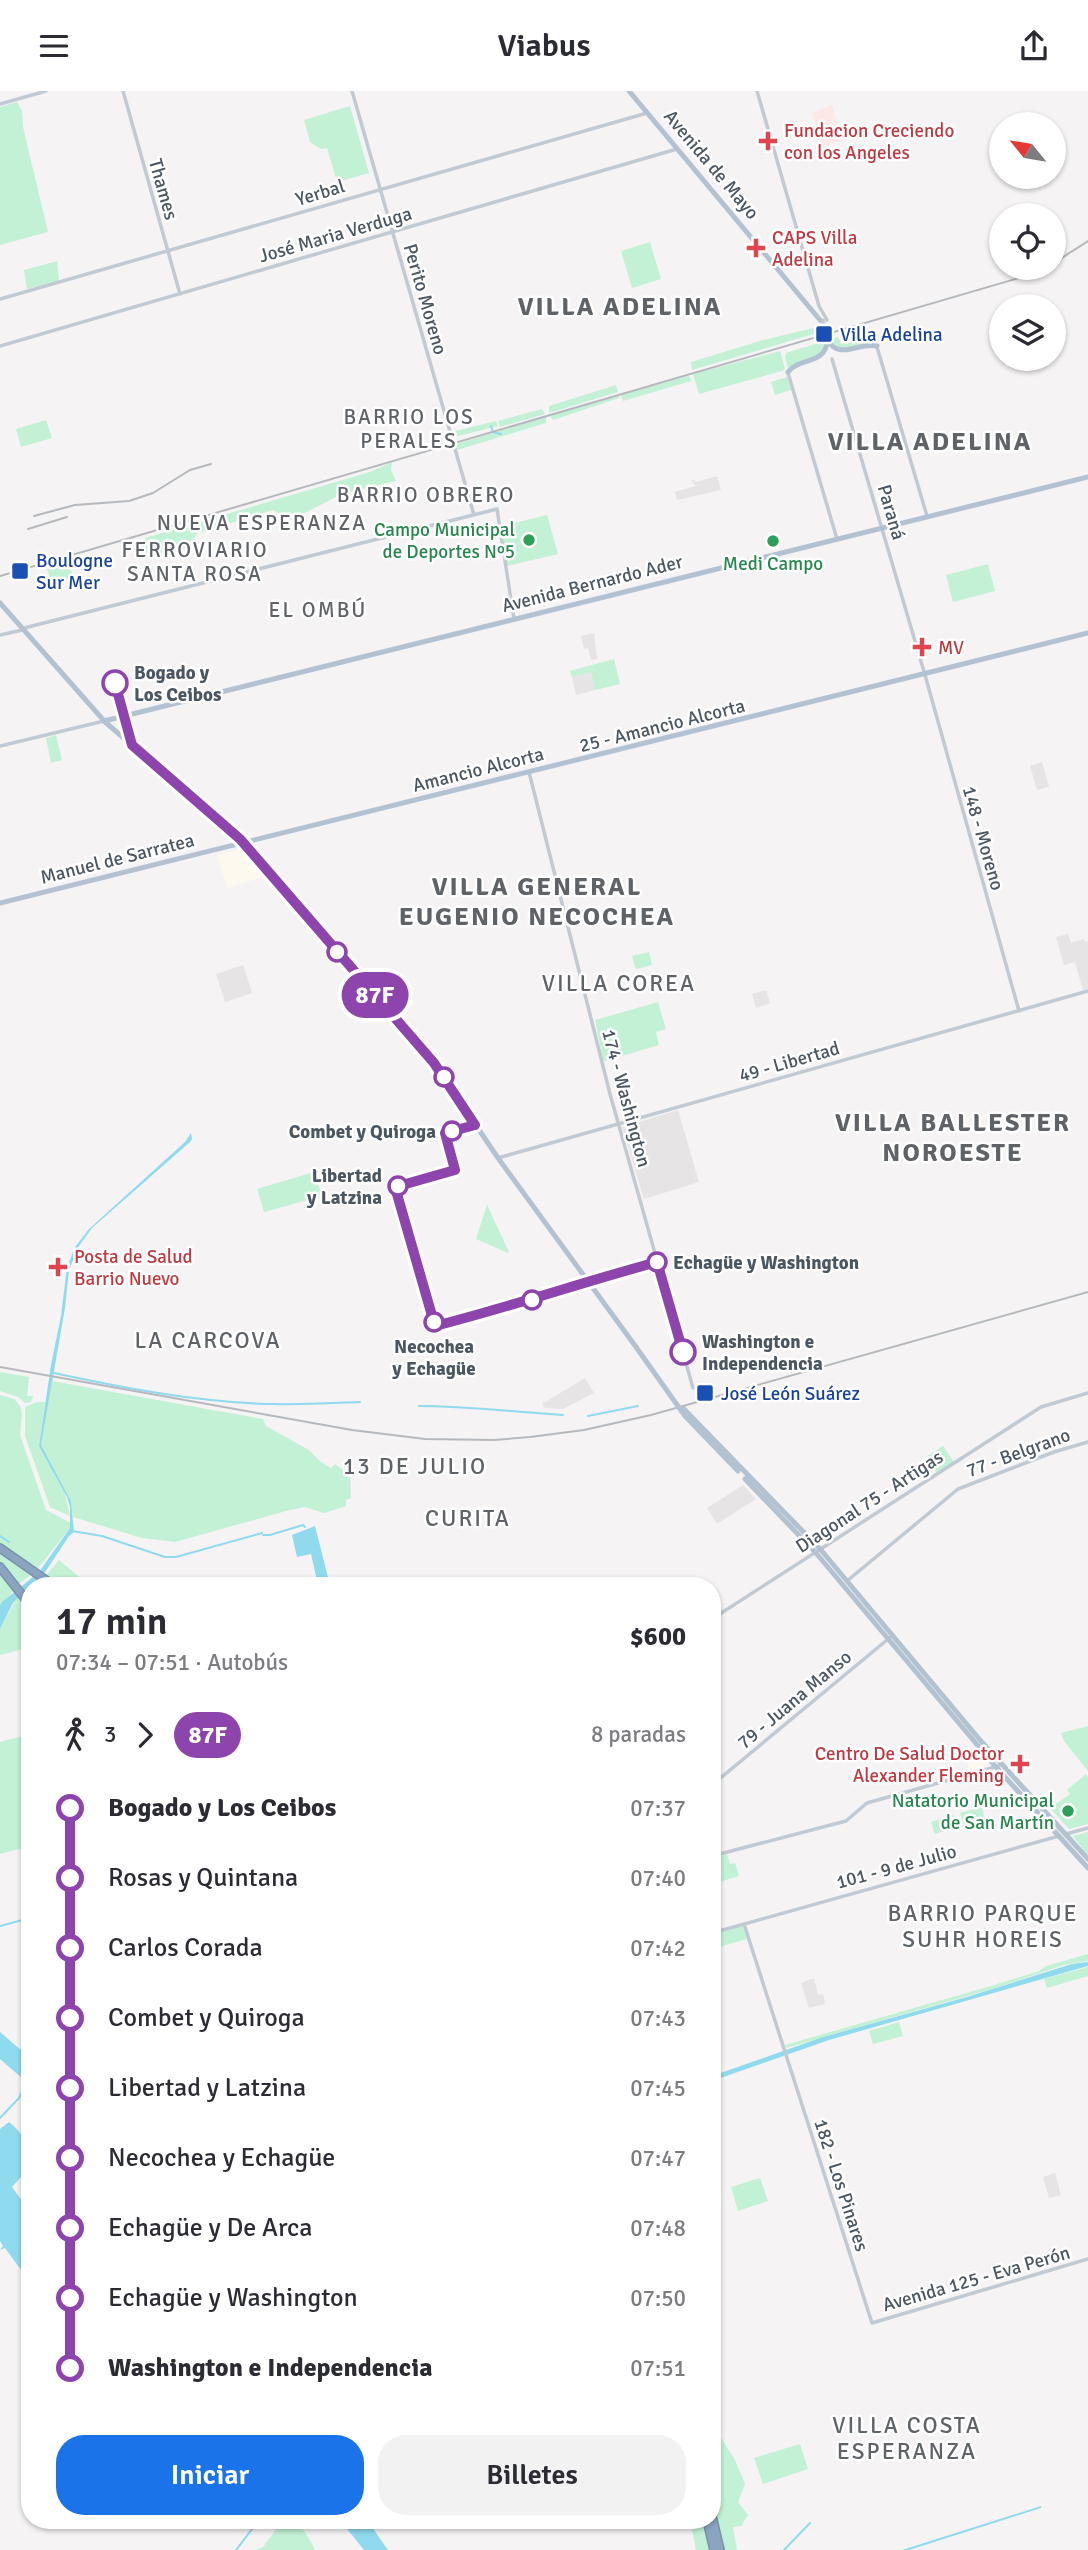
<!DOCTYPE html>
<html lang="es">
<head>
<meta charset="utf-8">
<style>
	body { margin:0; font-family:Signika,sans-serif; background:#f2f2f3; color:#2b2b33; height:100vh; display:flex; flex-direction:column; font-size:26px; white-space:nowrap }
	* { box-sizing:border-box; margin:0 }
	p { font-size:23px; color:#7c7c81 }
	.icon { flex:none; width:38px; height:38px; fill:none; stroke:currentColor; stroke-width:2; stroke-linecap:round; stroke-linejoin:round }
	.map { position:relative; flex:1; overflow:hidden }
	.panel { position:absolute; left:21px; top:1486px; width:700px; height:952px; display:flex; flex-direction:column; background:#fff; border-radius:28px; box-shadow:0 2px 5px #0004 }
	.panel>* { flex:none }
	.badge { padding:0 14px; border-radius:23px; font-size:24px; line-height:46px }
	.needle { width:46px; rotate:300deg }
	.tools { position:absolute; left:989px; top:21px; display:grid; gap:14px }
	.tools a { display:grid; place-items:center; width:77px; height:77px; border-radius:50%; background:#fff; box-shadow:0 2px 5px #0004; font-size:35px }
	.map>.badge { position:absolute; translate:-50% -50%; box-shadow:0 0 0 4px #fff }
	.legs { display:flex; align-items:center; gap:10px; height:77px; padding:0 35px; font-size:23px }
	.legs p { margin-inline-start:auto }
	.summary { display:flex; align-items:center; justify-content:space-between; height:119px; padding:0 35px }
	h1 { font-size:38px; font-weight:600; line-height:52px }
	.button { display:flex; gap:14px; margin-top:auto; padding:14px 35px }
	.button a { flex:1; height:80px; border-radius:28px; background:#1a73e8; color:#fff; font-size:28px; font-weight:600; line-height:80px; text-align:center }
	.button a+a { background:#f2f2f3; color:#2b2b33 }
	ul { padding:0 35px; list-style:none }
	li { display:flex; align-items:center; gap:24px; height:70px; font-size:26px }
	li i { display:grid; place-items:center; width:10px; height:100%; margin:0 9px; background:currentColor }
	li i::after { content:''; width:18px; height:18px; margin:-9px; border:5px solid; border-radius:50%; background:#fff }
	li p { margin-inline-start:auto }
	li:first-child i { background:linear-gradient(#0000 50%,currentColor 0) }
	li:last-child i { background:linear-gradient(currentColor 50%,#0000 0) }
	header { display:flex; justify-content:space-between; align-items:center; height:91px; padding:0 35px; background:#fff; font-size:32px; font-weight:600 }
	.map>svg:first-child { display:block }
	.commercial { fill:#fdf9ef }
	.education { fill:#e6e4e5 }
	.medical { fill:#fce8e6 }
	.green { fill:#c3f1d5 }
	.water { fill:#90daee }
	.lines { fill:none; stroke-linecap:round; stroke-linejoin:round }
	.stream { stroke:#90daee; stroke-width:2 }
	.major-tunnel { stroke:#caccce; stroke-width:5; stroke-dasharray:5 2.5; stroke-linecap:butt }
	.highway-casing { stroke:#7690ad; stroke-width:10 }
	.minor { stroke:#c1cad2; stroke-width:3.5 }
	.major { stroke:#b3c2d1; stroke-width:5 }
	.highway { stroke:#8ba5c1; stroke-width:7 }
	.rail { stroke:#b5b8bd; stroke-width:2 }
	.major-bridge { stroke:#b3c2d1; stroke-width:5 }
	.line-1-casing { stroke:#fff; stroke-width:16 }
	.line-1 { stroke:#8e44ad; stroke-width:10 }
	.health-dot { fill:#e0444e; stroke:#fff; stroke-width:2.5 }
	.transit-dot { fill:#1a4fb4; stroke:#fff; stroke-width:2.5 }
	.leisure-dot { fill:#2e9e5b; stroke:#fff; stroke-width:2.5 }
	.stop-1-dot { fill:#fff; stroke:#8e44ad; stroke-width:3.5 }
	.labels { text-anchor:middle; stroke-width:5; stroke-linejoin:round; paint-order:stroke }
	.health-label { font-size:19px; fill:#be3a42; stroke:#fff; text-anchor:start }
	.street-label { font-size:19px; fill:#4a5661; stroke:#fff }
	.transit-label { font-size:19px; fill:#164399; stroke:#fff; text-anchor:start }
	.leisure-label { font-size:19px; fill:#27864d; stroke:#fff; text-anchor:end }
	.stop-label { font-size:19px; font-weight:bold; fill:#4a5661; stroke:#fff; text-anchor:start }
	.neighbourhood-label { font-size:21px; letter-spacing:2px; fill:#5f6368; stroke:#fff }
	.quarter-label { font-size:23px; letter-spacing:2px; fill:#5f6368; stroke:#fff }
	.district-label { font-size:26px; font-weight:bold; letter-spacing:2px; fill:#5f6368; stroke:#fff }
</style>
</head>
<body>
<header><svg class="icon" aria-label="menu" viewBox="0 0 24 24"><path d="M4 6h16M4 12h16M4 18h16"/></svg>Viabus<svg class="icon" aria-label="share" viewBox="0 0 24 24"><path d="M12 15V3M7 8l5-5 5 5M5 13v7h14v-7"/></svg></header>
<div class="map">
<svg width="1088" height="2459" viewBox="0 0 1088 2459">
	<rect width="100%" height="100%" fill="#f5f3f3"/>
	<path class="commercial" d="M242,758L266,785L227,797L217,764Z
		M974,1660L986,1673L981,1677L970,1680L966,1668Z"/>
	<path class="education" d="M717,385L721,399L677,409L675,401L696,395L691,389H694L696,391Z
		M594,542L597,568L591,569L588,557L584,558L581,545Z
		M591,581L595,599L576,604L572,586Z
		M1042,671L1049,696L1037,699L1030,675Z
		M1068,843L1071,852L1084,848L1085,851L1088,850V898L1083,899L1075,871L1064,874L1056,846Z
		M243,874L252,902L225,911L216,883Z
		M766,899L770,912L756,917L752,903Z
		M678,1019L699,1091L644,1108L622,1036Z
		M585,1287L594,1302L563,1318L545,1317L542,1313Z
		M743,1394L756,1408L717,1433L707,1417Z
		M814,1887L818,1904L823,1903L825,1913L809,1917L801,1892Z
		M1055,2082L1061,2104L1049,2107L1043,2086Z"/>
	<path class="medical" d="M832,14L842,49L823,55L812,22Z"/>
	<path class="green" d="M17,11L22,20L23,36L48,141L0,154V16Z
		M350,15L369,82L337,91L327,57L321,58L310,51L304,29Z
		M650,151L661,188L632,197L621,160Z
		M57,170L59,190L27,198L24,179Z
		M818,236L817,242L692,279L691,271L763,249Z
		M867,237L872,242L875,253L838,258L829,249L838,246L841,253L861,247L859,239Z
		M825,250L822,262L788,277L785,266L786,262Z
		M780,260L785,278L782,280L699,303L693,283Z
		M689,285L691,290L623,310L621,304Z
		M787,286L791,299L775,304L771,291Z
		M616,294L618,301L549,322V315Z
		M619,305V307L553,329L550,325Z
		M542,318L545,323L500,336L498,330Z
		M546,326V332L457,359L456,353Z
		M46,329L52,347L21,356L16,338Z
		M496,330L498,335L454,346L452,341Z
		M392,371L391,379L396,390L342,403L291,429L273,419L198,442L182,460L145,468V447L370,381Z
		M547,424L558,463L507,475L502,435Z
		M69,471L73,486L52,493L47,478Z
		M988,473L995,500L953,511L946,484Z
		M614,568L620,593L595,599L591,581L572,586L570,580Z
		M56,644L62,669L51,672L46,647Z
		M649,861L652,874L636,878L632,865Z
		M658,911L666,938L656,941L659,954L605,970L603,969L595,929Z
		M314,1081L322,1105L264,1121L257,1098Z
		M487,1114L509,1161L508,1162L476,1148Z
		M0,1281L29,1286L27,1305H33L31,1311L25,1312L18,1306L0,1300Z
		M52,1290L263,1328L266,1335L309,1359L321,1371L331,1377L335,1373L350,1384L351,1407L346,1409V1415L324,1422L305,1416L286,1420L175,1451L142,1447L73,1426L71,1410L41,1354Z
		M0,1304L14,1308L20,1315L22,1323L20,1344L46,1419L71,1432L70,1437L35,1481L16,1495L0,1519Z
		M37,1311H45L39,1355L64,1399L70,1425L50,1416L25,1345V1316Z
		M943,1355L954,1371L937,1382L926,1366Z
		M59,1469L89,1494H38Z
		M30,1500V1560L27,1557L0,1564V1538L18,1505Z
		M1088,1635V1680L1064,1650L1061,1642Z
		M30,1643V1755L0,1763V1651Z
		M1086,1683L1088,1686V1733L1069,1738L1050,1717L1070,1703L1067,1699Z
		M982,1716L985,1729L964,1735L960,1722Z
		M953,1724L956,1736L935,1743L931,1731Z
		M1088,1741V1764L1073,1745Z
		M727,1763L730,1773L735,1772L739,1785L716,1792L712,1768Z
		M743,1835L747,1848L712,1858V1843Z
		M1088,1863V1870L1064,1874L992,1898L786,1957L785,1954L991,1895L1039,1880L1046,1875Z
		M1088,1876V1885L1047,1897L1044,1888Z
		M899,1931L903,1945L873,1953L869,1940Z
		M760,2087L768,2110L738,2120L731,2096Z
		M720,2345L735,2369L745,2393L738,2411L748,2424L741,2435L733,2436L737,2459H696L690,2429H712V2348Z
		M800,2353L808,2378L763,2393L754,2367Z
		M282,2430C303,2432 306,2442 315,2459H255L263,2456Z"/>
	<path class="water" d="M191,1042L192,1048L190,1051L92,1137L79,1155L69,1179L65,1217L41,1354L71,1410L74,1441L69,1445L40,1489L30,1494L13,1512L0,1538V1515L2,1511L39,1481L70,1437V1416L67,1406L39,1355L51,1274L61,1225L67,1176L75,1156L89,1138L185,1051Z
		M315,1435L330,1494H318L311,1463L297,1466L292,1444Z
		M1088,1871V1875L829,1949L712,1990V1985L820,1947L967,1906L1072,1873Z
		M0,1941L30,1967V1994L0,1968Z
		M9,2031C24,2042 30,2058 30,2076L12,2096L30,2121V2184L24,2183L5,2157L0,2159L3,2155L0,2150V2038Z
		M1041,2415V2417L909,2459H902Z
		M340,2429H367L388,2459H364Z"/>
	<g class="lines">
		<path class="stream" d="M491,335L493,341L501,343
			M54,1282C124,1297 201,1312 274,1313C303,1314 332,1312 360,1311
			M419,1315C467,1315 515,1321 563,1324
			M588,1325L638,1315
			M72,1440L102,1445L165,1466H176L262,1442
			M263,1444H270L303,1434L305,1436
			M0,1445L9,1451
			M0,1835L30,1827
			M0,2027L19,2007L26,1992
			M712,2350L720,2349
			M307,2429L330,2435
			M335,2432L338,2429
			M184,2434L191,2429
			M236,2459L259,2429
			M784,2459L810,2432"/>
		<path class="major-tunnel" d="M822,228L828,250"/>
		<g class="highway-casing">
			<path id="highway" d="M0,1457L53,1494
				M0,1476L30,1514
				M712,2425L720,2459
				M707,2429L714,2459"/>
		</g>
		<path class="minor" d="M123,0L180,203
			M352,0L474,424
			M757,0L819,215L827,229
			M0,13L46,0
			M0,208L647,22
			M0,255L677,58
			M877,256L927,425
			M832,268L925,584L1019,920
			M788,282L837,448
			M24,537L497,418L514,528
			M0,544L22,539
			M0,655L104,630
			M529,681L610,1003L693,1297
			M498,1067L1088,900
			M847,1490L958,1398L1054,1361L1088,1351
			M712,1528L1041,1316L1088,1302
			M712,1694L893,1544
			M1066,1743L1088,1737
			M712,1765L846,1730L867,1712L1002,1674
			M744,1833L872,2232L1088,2168
			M712,1842L1059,1745"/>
		<path class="major" d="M629,0L820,229
			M828,250C840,269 859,251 877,255
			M788,281C799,266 826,274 827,250
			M0,512L106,632
			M104,630L1088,386
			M104,630L240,748L432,969L498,1067L636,1256
			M0,812L1088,542
			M683,1317L821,1459L980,1649L1088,1768
			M745,1388L816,1462L995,1675L1088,1777"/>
		<use href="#highway" class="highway"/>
		<path class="rail" d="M1054,172L1088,150
			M34,425L75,414L129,410L153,402L190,379L211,373
			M28,438L67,426
			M0,485L1022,186L1046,177
			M0,1276L352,1339L425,1348L494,1349L530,1346L584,1339L651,1324L1088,1201"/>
		<path class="major-bridge" d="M636,1256L685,1325L738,1380"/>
	</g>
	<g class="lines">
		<g class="line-1-casing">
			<path id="line-1" d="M115,592L132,654L240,748L434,972L475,1034L445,1042L455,1079L395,1096L435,1235C510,1216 583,1191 657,1171L683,1261"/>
		</g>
		<use href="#line-1" class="line-1"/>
	</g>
	<g class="health-dot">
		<path d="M764.5 39.5h7v7h7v7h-7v7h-7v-7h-7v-7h7z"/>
		<path d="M752.5 146.5h7v7h7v7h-7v7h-7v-7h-7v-7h7z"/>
		<path d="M918.5 545.5h7v7h7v7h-7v7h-7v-7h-7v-7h7z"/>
		<path d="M54.5 1165.5h7v7h7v7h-7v7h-7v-7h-7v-7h7z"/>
		<path d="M1016.5 1662.5h7v7h7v7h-7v7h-7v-7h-7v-7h7z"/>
	</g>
	<g class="transit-dot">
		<rect x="815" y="234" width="18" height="18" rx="3.5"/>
		<rect x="11" y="471" width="18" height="18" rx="3.5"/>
		<rect x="696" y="1293" width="18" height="18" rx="3.5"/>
	</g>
	<g class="leisure-dot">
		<circle cx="529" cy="449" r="7"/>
		<circle cx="773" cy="450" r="7"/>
		<circle cx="1068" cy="1720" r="7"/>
	</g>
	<g class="stop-1-dot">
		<circle cx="115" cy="592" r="12"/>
		<circle cx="337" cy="861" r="9"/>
		<circle cx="444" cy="986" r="9"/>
		<circle cx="452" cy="1040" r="9"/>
		<circle cx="398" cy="1095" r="9"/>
		<circle cx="657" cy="1171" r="9"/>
		<circle cx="532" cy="1209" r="9"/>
		<circle cx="434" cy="1231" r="9"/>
		<circle cx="683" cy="1261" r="12"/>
	</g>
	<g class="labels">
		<g class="health-label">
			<text x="784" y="46">Fundacion Creciendo<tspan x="784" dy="22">con los Angeles</tspan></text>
			<text x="772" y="153">CAPS Villa<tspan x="772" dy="22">Adelina</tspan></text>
			<text x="938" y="563">MV</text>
			<text x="74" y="1172">Posta de Salud<tspan x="74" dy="22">Barrio Nuevo</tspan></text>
			<text x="1004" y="1669" text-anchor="end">Centro De Salud Doctor<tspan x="1004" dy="22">Alexander Fleming</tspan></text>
		</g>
		<g class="street-label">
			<text transform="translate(712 73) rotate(50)" y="7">Avenida de Mayo</text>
			<text transform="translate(164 98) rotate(74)" y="7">Thames</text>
			<text transform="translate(320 101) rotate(-17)" y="7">Yerbal</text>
			<text transform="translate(335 143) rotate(-16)" y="7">José Maria Verduga</text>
			<text transform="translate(426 208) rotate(74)" y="7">Perito Moreno</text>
			<text transform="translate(892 421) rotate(74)" y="7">Paraná</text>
			<text transform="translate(592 492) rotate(-14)" y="7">Avenida Bernardo Ader</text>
			<text transform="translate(662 634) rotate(-14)" y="7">25 - Amancio Alcorta</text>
			<text transform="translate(478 678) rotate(-14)" y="7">Amancio Alcorta</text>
			<text transform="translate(984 747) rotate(74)" y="7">148 - Moreno</text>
			<text transform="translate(117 767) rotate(-14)" y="7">Manuel de Sarratea</text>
			<text transform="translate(789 970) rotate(-16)" y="7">49 - Libertad</text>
			<text transform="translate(627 1007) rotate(75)" y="7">174 - Washington</text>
			<text transform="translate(1018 1361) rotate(-20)" y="7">77 - Belgrano</text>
			<text transform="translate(869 1410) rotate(-33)" y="7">Diagonal 75 - Artigas</text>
			<text transform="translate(794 1608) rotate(-40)" y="7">79 - Juana Manso</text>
			<text transform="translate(896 1775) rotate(-15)" y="7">101 - 9 de Julio</text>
			<text transform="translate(842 2094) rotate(72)" y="7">182 - Los Pinares</text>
			<text transform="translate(976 2187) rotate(-16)" y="7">Avenida 125 - Eva Perón</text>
		</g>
		<g class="transit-label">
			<text x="840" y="250">Villa Adelina</text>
			<text x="36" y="476">Boulogne<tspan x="36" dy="22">Sur Mer</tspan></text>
			<text x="721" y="1309">José León Suárez</text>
		</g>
		<g class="leisure-label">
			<text x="515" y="445">Campo Municipal<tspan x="515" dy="22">de Deportes Nº5</tspan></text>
			<text x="773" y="479" text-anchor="middle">Medi Campo</text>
			<text x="1054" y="1716">Natatorio Municipal<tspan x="1054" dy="22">de San Martín</tspan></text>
		</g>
		<g class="stop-label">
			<text x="134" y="588">Bogado y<tspan x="134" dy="22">Los Ceibos</tspan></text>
			<text x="436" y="1047" text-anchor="end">Combet y Quiroga</text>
			<text x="382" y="1091" text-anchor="end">Libertad<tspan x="382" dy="22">y Latzina</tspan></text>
			<text x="673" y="1178">Echagüe y Washington</text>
			<text x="702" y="1257">Washington e<tspan x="702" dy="22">Independencia</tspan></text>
			<text x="434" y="1262" text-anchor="middle">Necochea<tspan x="434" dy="22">y Echagüe</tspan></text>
		</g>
		<g class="neighbourhood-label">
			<text x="409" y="333">BARRIO LOS<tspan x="409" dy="24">PERALES</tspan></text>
			<text x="426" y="411">BARRIO OBRERO</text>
			<text x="262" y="439">NUEVA ESPERANZA</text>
			<text x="195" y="466">FERROVIARIO<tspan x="195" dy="24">SANTA ROSA</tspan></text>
			<text x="318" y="526">EL OMBÚ</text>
		</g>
		<g class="quarter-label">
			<text x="619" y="900">VILLA COREA</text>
			<text x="208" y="1257">LA CARCOVA</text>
			<text x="415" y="1383">13 DE JULIO</text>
			<text x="468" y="1435">CURITA</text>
			<text x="983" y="1830">BARRIO PARQUE<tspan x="983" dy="26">SUHR HOREIS</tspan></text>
			<text x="907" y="2342">VILLA COSTA<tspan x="907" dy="26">ESPERANZA</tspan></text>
		</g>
		<g class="district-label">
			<text x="620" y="224">VILLA ADELINA</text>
			<text x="930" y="359">VILLA ADELINA</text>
			<text x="537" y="804">VILLA GENERAL<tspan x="537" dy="30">EUGENIO NECOCHEA</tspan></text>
			<text x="953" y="1040">VILLA BALLESTER<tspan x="953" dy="30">NOROESTE</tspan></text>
		</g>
	</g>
</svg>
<div class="tools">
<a><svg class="needle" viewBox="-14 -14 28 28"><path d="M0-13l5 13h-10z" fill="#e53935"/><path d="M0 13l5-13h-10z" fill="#7c7c81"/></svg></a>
<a><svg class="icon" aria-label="locate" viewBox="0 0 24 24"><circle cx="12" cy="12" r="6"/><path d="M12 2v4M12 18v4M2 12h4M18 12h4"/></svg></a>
<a><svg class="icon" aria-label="layers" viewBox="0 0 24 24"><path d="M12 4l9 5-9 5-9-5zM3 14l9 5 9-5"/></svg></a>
</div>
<b class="badge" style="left:375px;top:904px;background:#8e44ad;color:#fff">87F</b>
<section class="panel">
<div class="summary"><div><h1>17 min</h1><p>07:34 – 07:51 · Autobús</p></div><b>$600</b></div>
<div class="legs"><svg class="icon" aria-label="walk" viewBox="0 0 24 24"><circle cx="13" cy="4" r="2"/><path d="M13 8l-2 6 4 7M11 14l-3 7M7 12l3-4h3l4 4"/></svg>3<svg class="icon" aria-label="forward" viewBox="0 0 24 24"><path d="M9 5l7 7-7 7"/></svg><b class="badge" style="background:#8e44ad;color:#fff">87F</b><p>8 paradas</p></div>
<ul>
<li><i style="color:#8e44ad"></i><b>Bogado y Los Ceibos</b><p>07:37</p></li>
<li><i style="color:#8e44ad"></i><span>Rosas y Quintana</span><p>07:40</p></li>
<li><i style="color:#8e44ad"></i><span>Carlos Corada</span><p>07:42</p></li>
<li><i style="color:#8e44ad"></i><span>Combet y Quiroga</span><p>07:43</p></li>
<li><i style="color:#8e44ad"></i><span>Libertad y Latzina</span><p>07:45</p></li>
<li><i style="color:#8e44ad"></i><span>Necochea y Echagüe</span><p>07:47</p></li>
<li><i style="color:#8e44ad"></i><span>Echagüe y De Arca</span><p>07:48</p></li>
<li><i style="color:#8e44ad"></i><span>Echagüe y Washington</span><p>07:50</p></li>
<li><i style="color:#8e44ad"></i><b>Washington e Independencia</b><p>07:51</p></li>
</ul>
<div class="button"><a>Iniciar</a><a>Billetes</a></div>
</section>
</div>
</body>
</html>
